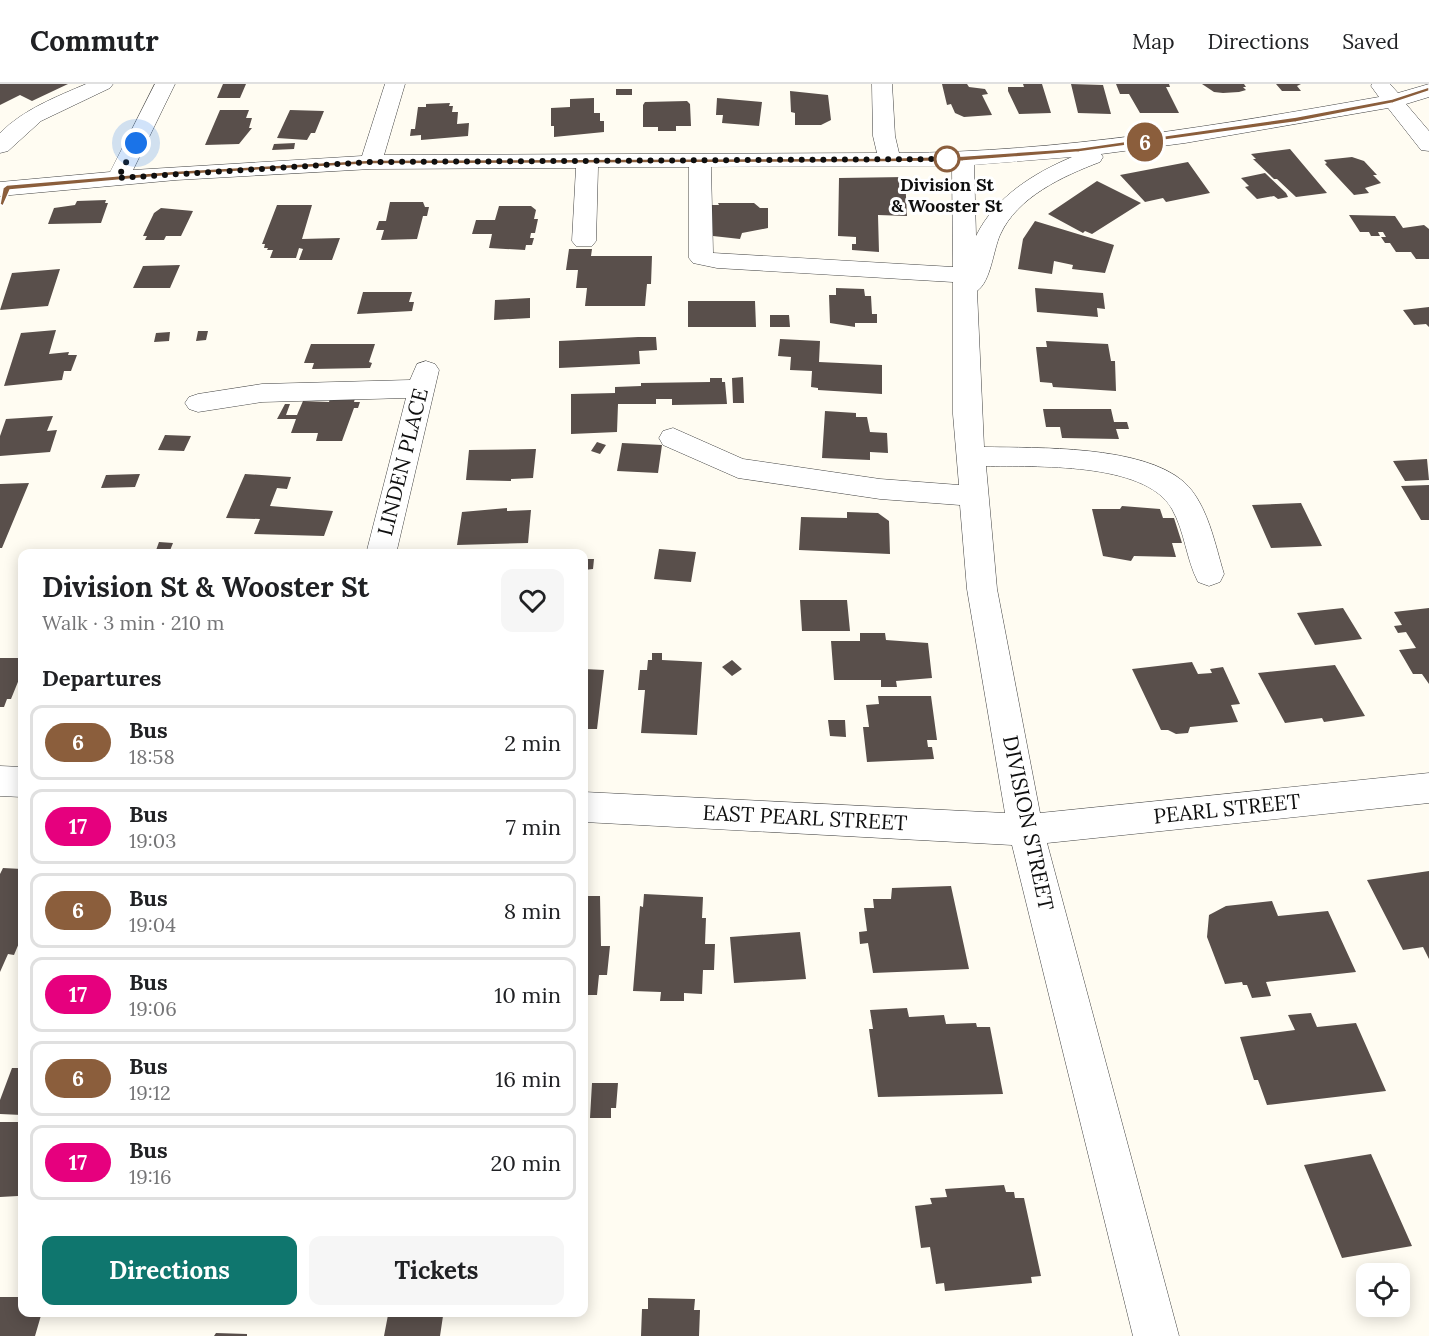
<!DOCTYPE html>
<html lang="en">
<head>
<meta charset="utf-8">
<style>
	body { margin:0; font-family:Lora,serif; background:#f6f6f6; color:#202124; height:100vh; display:flex; flex-direction:column; font-size:22px; white-space:nowrap }
	* { box-sizing:border-box; margin:0 }
	p { font-size:20px; color:#757577 }
	.icon { flex:none; width:33px; height:33px; fill:none; stroke:currentColor; stroke-width:2; stroke-linecap:round; stroke-linejoin:round }
	.map { position:relative; flex:1; overflow:hidden }
	.drawer { position:absolute; left:18px; top:465px; width:570px; height:768px; display:flex; flex-direction:column; background:#fff; border-radius:12px; box-shadow:0 3px 15px #0003 }
	.drawer>* { flex:none }
	.badge { padding:0 12px; border-radius:20px; font-size:21px; line-height:39px }
	.tools { position:absolute; left:1356px; top:1179px; display:grid; gap:12px }
	.tools a { display:grid; place-items:center; width:54px; height:54px; border-radius:12px; background:#fff; box-shadow:0 3px 15px #0003; font-size:30px }
	.you { position:absolute; width:30px; height:30px; margin:-15px; border:4px solid #fff; border-radius:50%; background:#1a73e8; box-shadow:0 0 0 9px #1a73e833 }
	.map>.badge { position:absolute; translate:-50% -50%; box-shadow:0 0 0 3px #fff }
	h2 { padding:0 24px; font-size:22px; line-height:54px }
	.round { display:grid; place-items:center; flex:none; width:63px; height:63px; border-radius:12px; background:#f6f6f6 }
	.summary { display:flex; align-items:center; justify-content:space-between; height:102px; padding:0 24px }
	h1 { font-size:28px; font-weight:700; line-height:45px }
	.button { display:flex; gap:12px; margin-top:auto; padding:12px 24px }
	.button a { flex:1; height:69px; border-radius:12px; background:#0f766e; color:#fff; font-size:24px; font-weight:700; line-height:69px; text-align:center }
	.button a+a { background:#f6f6f6; color:#202124 }
	ul { padding:0; list-style:none }
	li { display:flex; align-items:center; gap:18px; height:75px; margin:0 12px 9px; padding:0 12px; border:3px solid #e0e0e0; border-radius:12px }
	li div { flex:1 }
	li b { display:block; font-size:22px }
	li em { font-style:normal }
	li .badge { min-width:66px; font-weight:700; text-align:center }
	header { display:flex; align-items:center; gap:36px; box-sizing:border-box; height:84px; padding:0 30px; background:#fff; border-bottom:2px solid #e0e0e0 }
	header strong { font-size:28px }
	nav { display:flex; gap:33px; margin-inline-start:auto; font-size:21px }
	.map>svg:first-child { display:block }
	.building { fill:#594f4b }
	.lines { fill:none; stroke-linecap:round; stroke-linejoin:round }
	.minor-casing { stroke:#424242; stroke-width:1 }
	.minor { fill:#fff; fill-rule:evenodd }
	.line { fill:#8b5e3c; stroke:#fff; stroke-width:1.5 }
	.walk { stroke:#0f0f0f; stroke-width:6; stroke-dasharray:0 10.8 }
	.stop-dot { fill:#fff; stroke:#8b5e3c; stroke-width:3 }
	.labels { text-anchor:middle; stroke-width:6; stroke-linejoin:round; paint-order:stroke }
	.far-stop-label { font-size:18px; font-weight:bold; fill:#0f0f0f; stroke:#fff }
	.street-label { font-size:21px; fill:#0f0f0f; stroke:#fff }
</style>
</head>
<body>
<header>
<strong>Commutr</strong>
<nav><a>Map</a><a>Directions</a><a>Saved</a></nav>
</header>
<div class="map">
<svg width="1429" height="1252" viewBox="0 0 1429 1252">
	<rect width="100%" height="100%" fill="#fffcf2"/>
	<path class="building" d="M0,0H68L32,17L20,11L0,21Z
		M223,0H246L240,14H217Z
		M942,0H967L969,3L985,5L988,10L982,11L992,31L964,33L955,29L951,20L947,21Z
		M1023,0H1042L1051,29L1019,30L1008,7V3H1024Z
		M1071,0L1103,1L1111,30L1078,29Z
		M1116,0H1169L1170,3H1166L1179,29H1140L1129,10H1120Z
		M1202,0H1244L1246,3H1243L1246,6L1239,8L1223,9L1214,8Z
		M1276,0H1301L1297,2L1301,7H1282Z
		M616,5H632V11H616Z
		M790,7L828,11L831,36L821,41H795V29L791,28Z
		M594,14V29H600V37H604V48L554,53V42H551V24L570,23V15Z
		M717,14L762,18L759,42L722,39L723,31H716Z
		M687,17L690,20L691,42H676V47H658V43H643V21L645,18Z
		M450,19L449,22H453L452,28H458L457,40L469,39L468,52L421,56V51L410,52L411,45H415L418,23H426V20Z
		M220,26H249L246,34H252L249,44H252L239,60L205,61Z
		M290,26L324,27L315,49H311L307,56L277,54Z
		M295,59L294,65L272,66L274,60Z
		M1290,65L1327,109L1296,113L1277,95H1274L1253,75H1256L1251,70Z
		M1352,73L1364,77L1377,91H1373L1381,99L1365,104L1369,109L1354,111L1325,80L1327,79L1324,76Z
		M1188,78L1210,109L1166,118L1163,114L1145,118L1120,91Z
		M1265,89L1286,109L1288,113L1278,115L1274,112L1257,115L1245,103L1249,102L1241,94Z
		M905,93L907,132L878,131L879,168L852,166V160H856V153L838,152L839,94Z
		M1097,97L1141,119L1092,150L1085,147L1083,149L1048,130Z
		M106,116L105,119H108L101,139L48,140L54,124L75,121L77,117Z
		M390,118H423L425,123H429L427,132H423L417,155L381,156L384,146H376L379,137H386Z
		M718,119H754L760,124H768V144L742,149L740,155L713,152V146H710L711,121H719Z
		M277,121H312L302,155L340,154L332,176H299L303,165L299,164L296,174H270L273,166H267L268,164H264L265,160H262Z
		M499,122H531L536,126L534,135H538L535,149H531L530,154H534L532,161H526L525,166L489,164L492,150H472L476,136H495Z
		M161,124L193,127L181,152H166L164,156H145L147,152H143L154,129Z
		M1349,131L1395,132L1403,144L1424,141L1429,145V175H1416L1411,168H1396L1390,159H1385L1381,153H1386L1383,148H1378L1380,152H1371L1369,148H1360Z
		M1035,137L1114,161L1105,189L1072,185L1073,181L1054,177L1052,190L1018,185L1023,155Z
		M569,165H592L591,172H652L651,200H647L645,222H585L587,204H576L578,186H566Z
		M180,181L170,204H133L143,182Z
		M60,185L48,222L0,226L12,189Z
		M836,204L864,205L865,212H871L872,230H877V239H855V243L830,239L829,211H836Z
		M1035,204L1103,209L1105,225L1097,224L1098,233L1037,228Z
		M363,208H412L409,218H414L412,227L357,230Z
		M530,214V234L494,236L495,216Z
		M688,217H755L756,243H688Z
		M1429,223V243L1426,240L1414,241L1403,226Z
		M770,231H789L790,243H770Z
		M56,246L49,270L69,268L68,271H77L71,287H64L62,296L4,302L21,249Z
		M198,247H208L206,256L196,257Z
		M170,248L169,257L154,258L156,249Z
		M638,253H656L657,266L639,267L640,280L559,284V257Z
		M780,255L820,257L819,278L882,281V310L818,306V304L811,303L812,287L790,286L791,273L778,272Z
		M1046,257L1108,260L1111,277H1115L1116,307L1053,303L1052,299L1040,298L1036,263H1047Z
		M311,260H375L369,278L372,279L370,284L312,285L314,279H304Z
		M743,293L744,319H733L732,294Z
		M710,294H722V298H725L727,320L672,321V315H656V320H618L617,348L571,350V310L615,309V303L641,302V299L710,298Z
		M331,310L356,311L354,318H360L358,324H354L342,357H316L318,349H291L296,335H277L285,320H290L286,331H297L303,317L329,318Z
		M1043,325H1111L1114,338H1127L1129,345H1116L1119,355L1062,354L1060,343H1046Z
		M825,327L856,329V333H867L870,348L887,349L888,369L870,368V376L822,374Z
		M53,332L47,347L57,346L50,368L0,372V352L6,335Z
		M165,351L191,352L184,367L158,366Z
		M597,358L606,361L600,370L591,367Z
		M622,359L662,361L658,389L617,387Z
		M536,365L533,394L511,395V397L466,396L469,366Z
		M1427,375L1429,396L1405,397L1393,377Z
		M140,390L135,403L101,404L106,391Z
		M245,390L291,393L287,405L277,404L270,422L333,427L324,452L254,450L260,435L226,434Z
		M29,399L2,464H0V400Z
		M1429,401V436H1421L1401,402Z
		M1301,419L1322,462L1271,464L1252,421Z
		M1122,422L1160,425L1163,434H1174L1182,459H1172L1176,473L1134,472L1131,477L1103,472L1092,425H1120Z
		M507,424V427L531,426L528,459L457,461L462,428Z
		M847,428L878,429L889,437L890,470L799,466L801,433L847,434Z
		M159,458L173,459L169,469H155Z
		M659,465L696,468L691,498L654,495Z
		M584,475H594L593,485L584,486Z
		M800,516H847L850,547H802Z
		M1343,524L1362,555L1315,561L1297,529Z
		M1429,524V600L1422,590H1413L1399,566L1416,564L1406,548L1398,549L1394,542L1402,541L1394,528Z
		M860,549H885L886,556L928,559L932,594L896,597L897,603H881V596H834L831,557H860Z
		M652,569H662V576L702,578L697,651L641,649L645,606H638L640,586H647L648,576H652Z
		M0,574H22V588L11,615H7L4,623H0Z
		M732,576L742,585L732,592L722,583Z
		M1192,578L1198,590L1212,589L1210,585L1223,583L1240,620L1231,621L1238,638L1190,643L1188,649L1176,650L1168,646H1161L1132,585Z
		M1335,581L1365,632L1324,638L1322,634L1285,639L1258,589Z
		M584,585L604,586L597,645H584Z
		M878,612H931L937,656H927L928,663H932L934,675L867,678L863,643H869L866,621L879,620Z
		M828,636H845L846,653L830,652Z
		M3,784L22,785V852L14,871L8,870L0,888V790Z
		M1429,787V875L1423,863L1403,866L1367,796Z
		M951,802L969,885L873,889L868,859L860,860L859,848L867,847L864,824H874L873,815H891L892,804Z
		M644,810L703,813L702,834H706L705,860H715L714,886H703L702,910L684,909V917H660L661,908L633,907L640,822L643,823Z
		M584,812H600L601,862H610L607,891H599L597,911H584Z
		M1272,817L1278,832L1328,827L1356,888L1266,898L1271,912L1252,914L1247,901H1243L1242,898L1225,900L1207,853L1209,831L1226,822Z
		M800,848L806,895L734,899L730,853Z
		M907,924L909,933L944,931L946,940L976,939L977,943H990L1003,1010L878,1013L869,945H873L870,926Z
		M1311,929L1317,943L1356,939L1386,1007L1267,1021L1258,996H1254L1240,953L1295,946L1288,931Z
		M12,984H22V1031L0,1030V1016Z
		M592,999H618L616,1024H611V1034H590Z
		M0,1038H22V1097L18,1112L0,1113Z
		M1371,1070L1412,1162L1342,1174L1304,1081Z
		M1004,1101L1006,1108H1014L1015,1114H1024L1041,1192L1031,1193L1032,1199L945,1207L944,1199L936,1200L930,1163L921,1164L915,1122L932,1120L930,1114L947,1113L945,1105Z
		M0,1213H22V1228H42L35,1252H0Z
		M648,1214L695,1215L694,1226H700L699,1252H641L642,1225H648Z
		M388,1231L443,1232L440,1252H384Z
		M216,1249L247,1250V1252H214Z"/>
	<g class="lines">
		<g class="minor-casing">
			<path id="minor" d="M86,0H113L110,4L41,37L8,67L0,69V49C24,25 56,13 86,0Z
				M155,0H175L133,86L362,72L385,0H405L384,71L877,69L873,52L872,0H892L895,52L899,69C1061,68 1220,41 1379,13L1371,2L1372,0H1390L1398,9L1429,0V13L1406,20L1429,47V67L1421,66L1388,24L1185,59L1101,70L1103,73L1100,78C1063,92 1017,113 1000,151C993,167 991,197 977,207L984,363C1037,364 1142,361 1184,398C1208,420 1215,461 1224,490L1220,498L1209,502L1198,498C1186,475 1185,448 1172,425C1145,377 1033,383 986,382L997,505L1040,729L1429,689V719L1047,759L1179,1252H1133L1012,761L584,738V708L1005,729L967,505L960,421L880,415L738,394L663,361L659,354L663,347L673,344L743,375L880,395L959,401L953,330V198L717,184L693,179L689,174V83H598L596,157L592,162H576L572,157L576,84L371,85L176,96L0,112V98L110,88ZM1072,73C1034,89 995,113 976,152L974,81ZM952,82L953,183L713,169L711,83Z
				M426,277L435,280L439,286L396,470H366L406,314L262,318L198,328L189,325L185,319L189,313L198,310L262,300L410,296L417,280Z
				M0,682L22,683V713L0,712Z"/>
		</g>
		<use href="#minor" class="minor"/>
	</g>
	<path class="line" d="M1429,3V7L1393,19L1296,38L1079,68L963,77L885,78L371,80L176,91L10,106L3,122L0,120L3,104L7,101L176,87L371,76L885,74L963,72L1079,64L1296,33L1392,15Z"/>
	<g class="lines">
		<path class="walk" d="M136,59L118,94L371,78L947,75"/>
	</g>
	<circle class="stop-dot" cx="947" cy="75" r="12"/>
	<g class="labels">
		<g class="far-stop-label">
			<text x="947" y="107">Division St<tspan x="947" dy="21">&amp; Wooster St</tspan></text>
		</g>
		<g class="street-label">
			<text transform="translate(403 378) rotate(-76)" y="7">LINDEN PLACE</text>
			<text transform="translate(1227 725) rotate(-6)" y="7">PEARL STREET</text>
			<text transform="translate(805 734) rotate(3)" y="7">EAST PEARL STREET</text>
			<text transform="translate(1028 739) rotate(78)" y="7">DIVISION STREET</text>
		</g>
	</g>
</svg>
<div class="tools">
<a><svg class="icon" aria-label="locate" viewBox="0 0 24 24"><circle cx="12" cy="12" r="6"/><path d="M12 2v4M12 18v4M2 12h4M18 12h4"/></svg></a>
</div>
<div class="you" style="left:136px;top:59px"></div>
<b class="badge" style="left:1145px;top:58px;background:#8b5e3c;color:#fff">6</b>
<section class="drawer">
<div class="summary"><div><h1>Division St &amp; Wooster St</h1><p>Walk · 3 min · 210 m</p></div><a class="round"><svg class="icon" aria-label="heart" viewBox="0 0 24 24"><path d="M12 20l-8-8c-3-5 5-10 8-4 3-6 11-1 8 4z"/></svg></a></div>
<h2>Departures</h2>
<ul>
<li><span class="badge" style="background:#8b5e3c;color:#fff">6</span><div><b>Bus</b><p>18:58</p></div><em>2 min</em></li>
<li><span class="badge" style="background:#e6007e;color:#fff">17</span><div><b>Bus</b><p>19:03</p></div><em>7 min</em></li>
<li><span class="badge" style="background:#8b5e3c;color:#fff">6</span><div><b>Bus</b><p>19:04</p></div><em>8 min</em></li>
<li><span class="badge" style="background:#e6007e;color:#fff">17</span><div><b>Bus</b><p>19:06</p></div><em>10 min</em></li>
<li><span class="badge" style="background:#8b5e3c;color:#fff">6</span><div><b>Bus</b><p>19:12</p></div><em>16 min</em></li>
<li><span class="badge" style="background:#e6007e;color:#fff">17</span><div><b>Bus</b><p>19:16</p></div><em>20 min</em></li>
</ul>
<div class="button"><a>Directions</a><a>Tickets</a></div>
</section>
</div>
</body>
</html>
